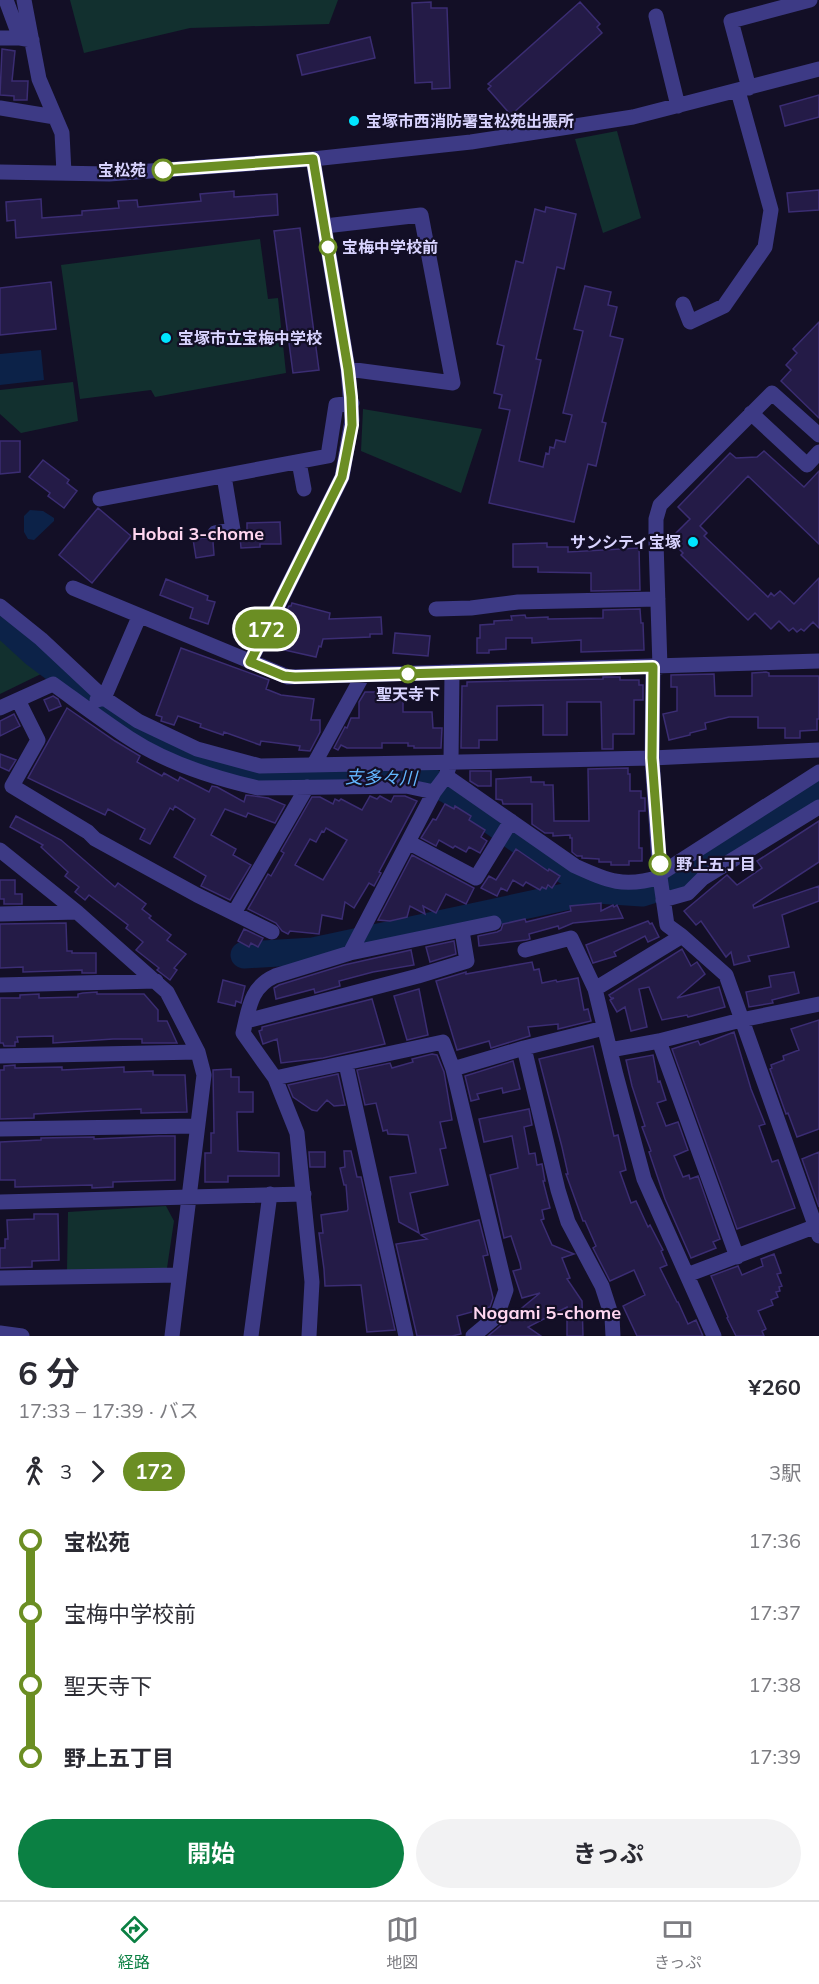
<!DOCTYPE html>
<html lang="ja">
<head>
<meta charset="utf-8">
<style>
	body { margin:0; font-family:Mulish,"Noto Sans JP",sans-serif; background:#f2f2f3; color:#2b2b33; height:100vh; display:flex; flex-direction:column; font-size:22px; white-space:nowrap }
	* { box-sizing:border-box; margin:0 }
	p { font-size:20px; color:#7c7c81 }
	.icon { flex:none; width:33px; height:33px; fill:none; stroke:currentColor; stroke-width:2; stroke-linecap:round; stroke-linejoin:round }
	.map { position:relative; height:1336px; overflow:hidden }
	.drawer { display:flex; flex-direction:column; background:#fff; flex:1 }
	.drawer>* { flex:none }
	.badge { padding:0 12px; border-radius:20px; font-size:21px; line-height:39px }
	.map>.badge { position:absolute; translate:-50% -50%; box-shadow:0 0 0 3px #fff }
	.legs { display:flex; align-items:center; gap:9px; height:66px; padding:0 18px; font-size:20px }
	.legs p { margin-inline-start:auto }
	.overview { display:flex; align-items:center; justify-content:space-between; height:102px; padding:0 18px }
	h1 { font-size:33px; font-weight:700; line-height:45px }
	.action { display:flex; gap:12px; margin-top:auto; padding:12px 18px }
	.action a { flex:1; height:69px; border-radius:36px; background:#0b8043; color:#fff; font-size:24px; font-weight:700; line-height:69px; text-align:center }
	.action a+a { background:#f2f2f3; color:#2b2b33 }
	ul { padding:0 18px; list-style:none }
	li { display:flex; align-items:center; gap:21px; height:72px; font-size:22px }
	li i { display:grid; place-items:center; width:9px; height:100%; margin:0 8px; background:currentColor }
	li i::after { content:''; width:15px; height:15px; margin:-8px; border:4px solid; border-radius:50%; background:#fff }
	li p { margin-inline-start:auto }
	li:first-child i { background:linear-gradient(#0000 50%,currentColor 0) }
	li:last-child i { background:linear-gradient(currentColor 50%,#0000 0) }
	.dock { display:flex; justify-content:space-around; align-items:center; height:84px; border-top:2px solid #e1e1e2; background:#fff; font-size:16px; color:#7c7c81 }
	.dock a { display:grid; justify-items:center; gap:3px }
	.dock .selected { color:#0b8043 }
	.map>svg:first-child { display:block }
	.green { fill:#12302f }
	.water { fill:#0c2248 }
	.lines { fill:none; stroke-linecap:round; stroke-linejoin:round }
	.river { stroke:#0c2248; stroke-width:27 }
	.building { fill:#241b47; stroke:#3b2d73; stroke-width:1.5; fill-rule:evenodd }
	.minor { stroke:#3d3a85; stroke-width:15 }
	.line-1-casing { stroke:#fff; stroke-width:14 }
	.line-1 { stroke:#6b8e23; stroke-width:9 }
	.poi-dot { fill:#00e5ff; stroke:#130f26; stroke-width:2 }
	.stop-1-dot { fill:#fff; stroke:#6b8e23; stroke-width:3 }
	.labels { text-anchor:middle; stroke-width:4.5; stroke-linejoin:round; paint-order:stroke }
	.poi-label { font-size:16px; font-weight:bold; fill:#d9d4ff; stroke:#130f26; text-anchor:start }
	.stop-label { font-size:16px; font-weight:bold; fill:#d9d4ff; stroke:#130f26; text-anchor:start }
	.neighbourhood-label { font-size:18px; font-weight:bold; fill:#ffd6f0; stroke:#130f26 }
	.water-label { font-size:18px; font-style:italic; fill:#62b6ff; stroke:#130f26 }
</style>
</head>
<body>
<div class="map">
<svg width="819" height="1336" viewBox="0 0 819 1336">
	<rect width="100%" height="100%" fill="#130f26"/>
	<path class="green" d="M70,0H338L329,24L190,28L84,53Z
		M617,131L641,218L603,233L575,139Z
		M260,239L268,299L278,298L286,373L155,397L151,390L80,399L61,265Z
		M73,382L78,421L21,433L0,414V390Z
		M363,409L482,429L461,493L361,451Z
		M0,634L41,674L0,694Z
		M166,1206L174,1221L167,1268L67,1270L68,1212Z"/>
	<path class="water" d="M41,350L44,380L0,385V354Z
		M30,510L43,511L54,518V521L34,540L28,539L24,532V516Z"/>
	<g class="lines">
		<path class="river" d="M0,622L35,654L75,684L128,727L175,752L221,769L251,776L421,777L448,790L537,853L597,890L642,893L684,880L819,791
			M244,955L313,951L597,890"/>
	</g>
	<path class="building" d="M431,2V8H447L450,88L432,89V82L415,83L412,3Z
		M580,2L600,24L597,27L602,33L511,115L488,89L491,86L488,84Z
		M370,37L375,58L302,75L297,55Z
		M2,49L15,51L12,81H28L27,100H14V96L0,95Z
		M819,95V117L785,126L780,106Z
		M819,190V210L789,212L787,193Z
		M234,191V197L277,194L278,215L16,238L15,220L7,221L6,202L41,199L42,218L82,215V211L119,208L118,201L137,200L138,207L201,201L200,194Z
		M546,207L576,214L564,269L557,267L536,359L541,360L519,461L543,467L546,453L549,454L550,447L554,448L556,440L565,442L572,415L563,413L583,331L574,329L585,286L611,292L608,305L617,307L610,336L623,339L602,422L606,423L596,466L588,464L574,522L489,503L510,410L499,408L502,395L494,393L504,346L497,344L516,261L523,263L535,209L545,212Z
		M300,228L319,370L293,373L274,231Z
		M51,282L56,329L0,335V288Z
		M819,322V418L781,381L791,370L786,365L797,353L793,349Z
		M0,441H20V472L0,474Z
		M764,451L804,487L819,471V544L748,476L700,526L707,533L704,536L768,597L771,593L774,596L780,591L794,604L819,578V628L813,622L804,631L801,629L797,632L793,628L789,631L779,621L771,629L755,613L748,620L681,555L683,553L674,544L677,540L673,536L690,519L678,507L730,453L736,458L757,457Z
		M43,460L69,480L67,483L77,491L64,508L48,496L50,493L29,477Z
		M98,508L131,536L92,583L59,555Z
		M280,522L281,544H260V547L241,548L240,536L247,535V523Z
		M207,538L213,542L214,555L196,558L193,539Z
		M547,543V547H568V552L639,548L640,590L591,591V573L538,572V567H513V544Z
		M166,579L208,596L207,600L215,602L208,624L190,618L193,608L160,595Z
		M292,603L330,613L329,619L381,617L382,634H370V637L323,639L321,647L319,646L316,657L271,647L278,628L282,629L287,610L289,606H291Z
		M640,609L641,623H643L644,650L581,652V640L532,643V638H506V649L489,650V653H477V638H480V625L494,624V621L512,620L511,616L525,615L526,618L548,617V619L603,618V610Z
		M395,633L430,636L428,656L393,653Z
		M181,648L269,680L266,689L281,695L314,699L311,720H320V732L310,751L299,750L300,746L261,741L260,745L224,732L223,735L200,727L201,724L178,716L174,725L161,721L162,717L156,715Z
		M766,672L769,673V676H819V719H817V730L800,731V738H785V728H758V717H729L705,723L706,729L690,733V735L669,740L663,714L677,711V687H671V675L714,674L715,696H752V673Z
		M603,677H620V680H639V685H643V700H634V734H613V749H602L601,702H567V735H543V705L497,706V740H479V748H461L462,686H467V682L603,679Z
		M365,692H403V712H432L433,728H442L441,748H414V746H408V743H382V748H347L341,745L338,750L334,748L345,727L347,728L351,718H359V702Z
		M53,696L58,699L61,706L49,711L44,700Z
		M67,708L115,741L140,756L137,762L162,776L164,773L178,781L180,777L209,792L212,786L217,787L244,802L246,795L268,798L285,805L275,823L248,813L246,817L225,809L211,835L236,849L233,855L251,865L230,900L201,886L206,876L174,857L195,819L175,806L173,810L170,808L150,844L140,839L145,829L108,809L105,815L28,778Z
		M14,714L20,726L0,736V721Z
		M0,754L16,760L9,771L0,767Z
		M628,768V774H630V791H641V798H645V811H639V848H642V861H629V865H611V862H599V859L582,858V856H577L572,852V838H570V835L553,836V833H545L532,824V804H503L502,800L496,799V779L531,777V782H544V785H553L554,821H589L588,769Z
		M470,771H491V786H478L470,781Z
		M370,796L377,799L380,796L391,802L394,796H405L417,801L379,872L381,873L374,886L369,883L354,908L345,902L342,919L322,915L319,934L290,931L288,934L282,931L276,923L248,909L268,874L271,876L284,853L281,851L312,797H320L333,804L335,799L339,801L341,799L362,810ZM326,828L347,840L323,880L295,865L310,839L316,842L322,831L324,832Z
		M445,804L454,809L455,806L471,816L469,820L485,830L481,837L487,841L480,853L469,847L466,852L455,846L453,848L439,840L436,846L421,838L433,819L436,820Z
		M16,816L61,840L115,887L118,883L146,904L142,909L151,916L149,918L171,935L167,940L186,954L174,968L177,970L170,980L157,970L159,968L136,950L143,942L126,928L128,925L89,895L85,900L75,892L79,887L65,876L68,872L41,847L43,845L10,827Z
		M819,821V862L753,905L754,908L819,886V901L782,915L789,947L748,956L750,961L734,965L731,952L726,957L701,921L696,925L684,911L727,875L737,885L762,868L757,861Z
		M516,849L548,871L549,869L560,876L552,888L548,885L546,889L542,887L540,890L526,882L523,886L513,880L507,891L501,888L497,896L481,888L489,876L496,880Z
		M412,855L474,888L466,904L446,894L436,913L423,906L425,914L410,906L407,917L390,921L378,920Z
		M0,880H15V894H22V904H4V899H0Z
		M601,903V911L613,905L614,907L617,905L623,918L573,923L559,929L558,926L529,934L530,939L526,940L479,946L478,936L497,932L501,930L503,924L525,919L526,922L571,911L570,906Z
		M648,921L650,924L652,923L659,937L648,942L645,936L614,952L616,956L593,963L586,945Z
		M66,923L67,951H72V953H96V973H82V970L23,972V967L0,968V924Z
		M244,929L263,938L258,947L251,943L249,947L238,941Z
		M454,941L456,954L430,962L426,947Z
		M682,949L691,966L697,962L705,974L677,998L719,987L725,1007L688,1017L687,1015L662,1020L649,987L639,989L647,1027L631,1031L625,1007L617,1012L610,1000L614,998H611L609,995Z
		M411,950L414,965L373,972L339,981L340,986L315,993L314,989L276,999L274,988L279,985L344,965Z
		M532,962L534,970L539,969L542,983L556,980L557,982L578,978L584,1010L588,1009L591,1021L558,1029V1024L528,1027L530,1036L491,1048L489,1041L457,1050L436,981L466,972V974Z
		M794,972L799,993L772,1000L773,1003L749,1007L746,992L771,987L769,976Z
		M223,980L245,986L241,1003L236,1001L235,1006L218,1002Z
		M419,989L428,1035L407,1040L394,996Z
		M97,992V994H144L158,1010V1021H167L177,1043H142V1039H113L53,1043V1036L17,1037L18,1042H15V1046H4L3,1043H0V998H20V995L39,994V998L78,997V994L83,993Z
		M372,999L385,1044L323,1058L281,1063L277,1039L263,1044L259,1031L262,1030V1027Z
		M819,1020V1129L797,1137L788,1113L786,1114L770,1069L772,1068L771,1065L784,1060L783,1056L799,1050L791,1029Z
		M734,1032L751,1089L765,1124L759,1126L772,1162L778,1160L795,1208L737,1229L672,1049L698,1041L700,1045Z
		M593,1046L614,1136L618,1135L626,1170L620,1172L631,1203L636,1201L648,1227L650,1225L663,1250L661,1251L667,1265L660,1268L677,1302H678L688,1324L696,1320L703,1336H637L623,1306L645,1295L634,1270L610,1281L593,1248L596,1246L585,1221H583L566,1174H568L562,1147L539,1059Z
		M432,1054L437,1055L444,1072L452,1120L440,1122L446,1148L440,1149L448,1185L410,1193L419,1233L399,1222L390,1177L416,1173L408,1135L388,1134L387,1130L383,1131L376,1103L365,1105L357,1070L390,1063L392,1068L413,1062L412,1059Z
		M653,1055L658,1082L660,1081L666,1100L657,1103L666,1126L678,1122L688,1150L674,1156L683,1177L689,1175L690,1179L698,1176L720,1239L713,1242L716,1248L691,1258L665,1199L649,1152L651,1151L642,1127L645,1126L632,1086L626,1060Z
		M513,1061L520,1089L503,1093L502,1088L477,1094L479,1099L471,1101L465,1076Z
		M15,1065V1068L62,1067V1070L124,1067V1072L153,1071V1075H185L187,1112L141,1113V1109L92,1111L34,1114V1118L0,1119V1070H4V1066Z
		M231,1069V1077H239V1092H253V1112H237L238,1151L279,1153V1176H228V1182H205V1153H211V1133H214L213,1070Z
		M338,1074L345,1105L334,1106L327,1100L317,1111L312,1110L293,1097L288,1085Z
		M529,1109L532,1125L524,1127L529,1154L535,1153L537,1165L542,1164L545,1181H543L550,1208L542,1210L544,1219L541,1220L552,1245L574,1254L562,1258L570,1278L567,1279L582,1301L583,1336H567V1307L528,1327L541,1336H488L540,1293L522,1298L513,1271L521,1269L520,1263L511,1236L504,1238L490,1175L518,1168L512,1136L484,1142L479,1119Z
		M159,1136H175V1180L113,1182V1187L92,1188V1185L15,1187V1180H0V1142L41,1140V1138L94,1137V1139Z
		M344,1151H351L357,1177H361L395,1330L367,1332L361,1285L325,1286L324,1269L319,1233H323L321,1215L347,1211L348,1209L346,1185H344L340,1168L345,1167Z
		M309,1152H325V1167H310Z
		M819,1152V1207L802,1159Z
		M34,1214H58L59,1260L32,1261V1267L0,1268V1248H5V1239H8L7,1220L34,1219Z
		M479,1220L488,1255L483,1256L493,1298L490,1307L457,1316L461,1334L452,1336H417L396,1244L427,1239L421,1235Z
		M774,1254L781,1273L777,1274L782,1286L779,1287L780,1291L776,1292L778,1297L771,1300L773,1305L758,1311L766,1329L762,1331L764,1336H736L727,1318L728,1317L711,1276L738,1266L742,1275L763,1266L761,1259Z"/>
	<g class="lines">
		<path class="minor" d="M6,0L20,38L32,40
			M24,0L39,79L62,133L64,173
			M656,16L678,106
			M0,38H20
			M749,88L731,21L810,0
			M0,108L55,117
			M0,172L109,174L313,159L471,142L633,117L819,69
			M325,226L421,215L453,383L348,369
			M683,304L690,322L724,306L765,247L771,210L738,91
			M751,413L807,465L819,452
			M299,462L304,489
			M100,499L328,456L336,405L352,403
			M215,533L233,530L224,476
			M73,588L288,677L819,661
			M0,606L41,639L104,698L138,721L197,749L260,766L652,758L819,750
			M436,609L471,608L518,602L658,599
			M250,662L342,477L352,420L348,369L313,159
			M653,667L652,758L660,877L667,925L682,936L595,989L616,1075L644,1179L714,1336
			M660,667L656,542V519L660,505L772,393L819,435
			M18,700L38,740L12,786L88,832L95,839L197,895L272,932
			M97,700L104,698L139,617
			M0,708L53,684C78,702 103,721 129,738C167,763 214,778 258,788L406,786L434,792
			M314,764L363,675
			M446,776L575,866C608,881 624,888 660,877
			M408,842L476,878L511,821
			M0,850L77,912L167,992L198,1052L204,1075L172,1336
			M660,874L819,772
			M663,900L688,893L703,878L819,807
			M234,913L307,787
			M0,914L77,912
			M682,936L726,975L819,1236
			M525,950L571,938L595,989
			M350,953L434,792L446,776L451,761L452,672
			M0,985L156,981
			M246,1021L418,976L467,961L462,931
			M524,1048L558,1190L568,1222L602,1286L612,1317L613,1336
			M610,1050L659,1041
			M0,1056L198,1052
			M346,1064L406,1336
			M275,1078L443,1042L453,1069
			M0,1129L197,1126
			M0,1202L304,1194
			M737,1257L659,1041L741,1020L819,1004
			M687,1275L819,1225
			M0,1278L179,1275
			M0,1333L22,1336
			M251,1336L270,1194
			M309,1336L312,1282L297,1133L275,1078L243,1033C249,1009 250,987 275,976L350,953L494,923
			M473,1336L497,1316L506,1290L453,1069L524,1048L604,1028"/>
	</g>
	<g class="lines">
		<g class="line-1-casing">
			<path id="line-1" d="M163,170L313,159L348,369L351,397L352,425L342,477L250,662L284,676L295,677L653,667L652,758L660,864"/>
		</g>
		<use href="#line-1" class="line-1"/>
	</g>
	<g class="poi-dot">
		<circle cx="354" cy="121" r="6"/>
		<circle cx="166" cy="338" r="6"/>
		<circle cx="693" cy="542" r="6"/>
	</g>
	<g class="stop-1-dot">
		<circle cx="163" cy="170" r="10"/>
		<circle cx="328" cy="247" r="8"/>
		<circle cx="408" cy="674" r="8"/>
		<circle cx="660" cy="864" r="10"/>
	</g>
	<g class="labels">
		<g class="poi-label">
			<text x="366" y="127">宝塚市西消防署宝松苑出張所</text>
			<text x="178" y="344">宝塚市立宝梅中学校</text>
			<text x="681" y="548" text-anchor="end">サンシティ宝塚</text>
		</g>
		<g class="stop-label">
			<text x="146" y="176" text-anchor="end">宝松苑</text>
			<text x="342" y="253">宝梅中学校前</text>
			<text x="408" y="700" text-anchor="middle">聖天寺下</text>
			<text x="676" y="870">野上五丁目</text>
		</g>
		<g class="neighbourhood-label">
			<text x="198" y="540">Hobai 3-chome</text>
			<text x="547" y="1319">Nogami 5-chome</text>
		</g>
		<g class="water-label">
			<text transform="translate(381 778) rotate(1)" y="6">支多々川</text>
		</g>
	</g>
</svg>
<b class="badge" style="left:266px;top:629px;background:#6b8e23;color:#fff">172</b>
</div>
<section class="drawer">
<div class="overview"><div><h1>6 分</h1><p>17:33 – 17:39 · バス</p></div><b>¥260</b></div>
<div class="legs"><svg class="icon" aria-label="walk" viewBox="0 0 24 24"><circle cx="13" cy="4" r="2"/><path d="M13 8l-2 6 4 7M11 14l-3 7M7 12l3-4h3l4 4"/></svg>3<svg class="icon" aria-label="forward" viewBox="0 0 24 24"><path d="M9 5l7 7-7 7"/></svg><b class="badge" style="background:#6b8e23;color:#fff">172</b><p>3駅</p></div>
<ul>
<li><i style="color:#6b8e23"></i><b>宝松苑</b><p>17:36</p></li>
<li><i style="color:#6b8e23"></i><span>宝梅中学校前</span><p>17:37</p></li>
<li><i style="color:#6b8e23"></i><span>聖天寺下</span><p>17:38</p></li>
<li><i style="color:#6b8e23"></i><b>野上五丁目</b><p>17:39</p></li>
</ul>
<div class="action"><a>開始</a><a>きっぷ</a></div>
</section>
<nav class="dock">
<a class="selected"><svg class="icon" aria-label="directions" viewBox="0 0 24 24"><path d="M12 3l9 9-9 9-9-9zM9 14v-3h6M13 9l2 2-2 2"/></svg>経路</a>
<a><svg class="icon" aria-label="map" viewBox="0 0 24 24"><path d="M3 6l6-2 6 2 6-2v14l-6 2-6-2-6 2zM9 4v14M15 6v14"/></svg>地図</a>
<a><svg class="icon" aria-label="tickets" viewBox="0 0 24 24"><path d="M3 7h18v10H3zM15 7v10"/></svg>きっぷ</a>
</nav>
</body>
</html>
